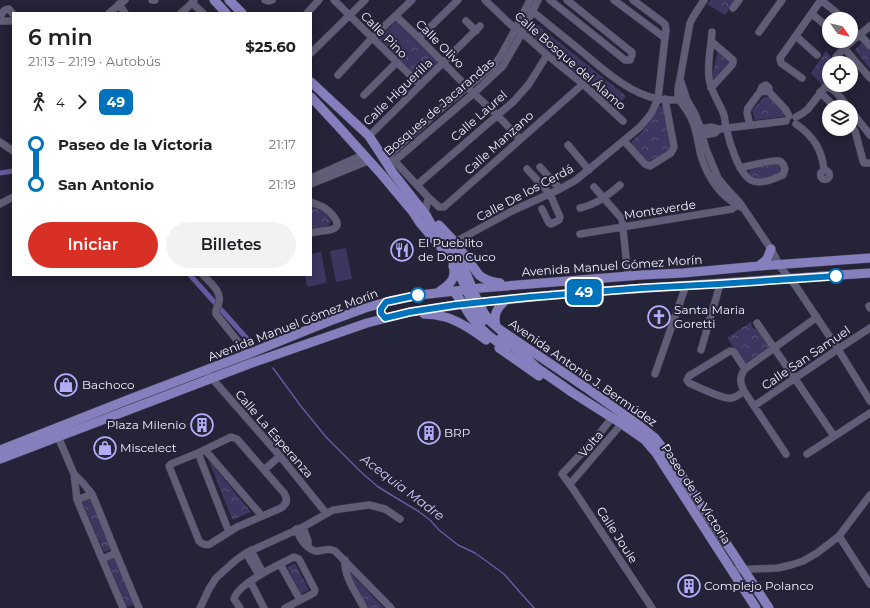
<!DOCTYPE html>
<html lang="es">
<head>
<meta charset="utf-8">
<style>
	body { margin:0; font-family:Montserrat,sans-serif; background:#f2f2f2; color:#202124; height:100vh; display:flex; flex-direction:column; font-size:15px; white-space:nowrap }
	* { box-sizing:border-box; margin:0 }
	p { font-size:13px; color:#757577 }
	.icon { flex:none; width:22px; height:22px; fill:none; stroke:currentColor; stroke-width:2; stroke-linecap:round; stroke-linejoin:round }
	.map { position:relative; flex:1; overflow:hidden }
	.drawer { position:absolute; left:12px; top:12px; width:300px; height:264px; display:flex; flex-direction:column; background:#fff; border-radius:0px; box-shadow:0 2px 10px #0003 }
	.drawer>* { flex:none }
	.badge { padding:0 8px; border-radius:6px; font-size:14px; line-height:26px }
	.needle { width:26px; rotate:124deg }
	.fabs { position:absolute; left:822px; top:12px; display:grid; gap:8px }
	.fabs a { display:grid; place-items:center; width:36px; height:36px; border-radius:50%; background:#fff; box-shadow:0 2px 10px #0003; font-size:20px }
	.map>.badge { position:absolute; translate:-50% -50%; box-shadow:0 0 0 2px #fff }
	.legs { display:flex; align-items:center; gap:6px; height:44px; padding:0 16px; font-size:13px }
	.legs p { margin-inline-start:auto }
	.headline { display:flex; align-items:center; justify-content:space-between; height:68px; padding:0 16px }
	h1 { font-size:22px; font-weight:600; line-height:30px }
	.button { display:flex; gap:8px; margin-top:auto; padding:8px 16px }
	.button a { flex:1; height:46px; border-radius:24px; background:#d93025; color:#fff; font-size:16px; font-weight:600; line-height:46px; text-align:center }
	.button a+a { background:#f2f2f2; color:#202124 }
	ul { padding:0 16px; list-style:none }
	li { display:flex; align-items:center; gap:14px; height:40px; font-size:15px }
	li i { display:grid; place-items:center; width:6px; height:100%; margin:0 5px; background:currentColor }
	li i::after { content:''; width:10px; height:10px; margin:-5px; border:3px solid; border-radius:50%; background:#fff }
	li p { margin-inline-start:auto }
	li:first-child i { background:linear-gradient(#0000 50%,currentColor 0) }
	li:last-child i { background:linear-gradient(currentColor 50%,#0000 0) }
	.map>svg:first-child { display:block }
	.park { fill:url(#park-crowns) }
	.garden { fill:#3b3760 }
	.lines { fill:none; stroke-linecap:round; stroke-linejoin:round }
	.stream { stroke:#635b9f; stroke-width:1.5 }
	.canal { stroke:#635b9f; stroke-width:5 }
	.minor-casing { stroke:#403e4f; stroke-width:8 }
	.major-casing { stroke:#403e4f; stroke-width:10 }
	.minor { stroke:#5f5e76; stroke-width:7 }
	.major { stroke:#857fbe; stroke-width:9 }
	.line-1-casing { stroke:#fff; stroke-width:9 }
	.line-1 { stroke:#0072bc; stroke-width:6 }
	.stop-1-dot { fill:#fff; stroke:#0072bc; stroke-width:2 }
	.labels { text-anchor:middle; stroke-width:4; stroke-linejoin:round; paint-order:stroke }
	.street-label { font-size:12px; fill:#efeffd; stroke:#242337 }
	.poi-label { font-size:12px; fill:#efeffd; stroke:#242337; text-anchor:start }
	.water-label { font-size:13px; font-style:italic; fill:#ceccf4; stroke:#242337 }
</style>
</head>
<body>
<div class="map">
<svg width="870" height="608" viewBox="0 0 870 608">
	<defs>
		<pattern id="park-crowns" width="20" height="18" patternUnits="userSpaceOnUse"><rect width="20" height="18" fill="#3b3760"/><path d="M2 6a3 3 0 1 1 6 0M12 15a3 3 0 1 1 6 0" fill="none" stroke="#585478"/></pattern>
	</defs>
	<rect width="100%" height="100%" fill="#242337"/>
	<path class="park" d="M711,0H735L725,15L707,4Z
		M396,21L438,63L421,81L378,40Z
		M534,22L626,96L615,109L600,98L594,87L526,33V31L531,23Z
		M863,41L870,49V69L855,50Z
		M718,50L731,63L716,79L712,77Z
		M826,51L836,63H829V82L822,85L811,73Z
		M764,97H770L784,111L785,115L783,117L755,120L752,110Z
		M659,106H663L672,149L648,162L645,161L631,144L632,141L643,131Z
		M780,163L784,168L779,174L760,179L752,177L749,173L750,169Z
		M311,206C320,209 326,213 331,221L328,226L311,229Z
		M751,322C752,331 755,327 760,332C764,336 767,342 770,347L745,364L729,341L728,337Z
		M209,461L251,512L237,518L234,520L232,519Z
		M91,497L112,549L104,552L82,501Z
		M115,557L135,604L127,607L107,560Z
		M295,563L309,590L301,594L287,567Z
		M347,569L384,608H368Z"/>
	<path class="garden" d="M396,26L409,39L396,52L383,39Z
		M346,248L352,279L336,282L330,251Z
		M321,252L327,283L307,287L305,275H311V254Z"/>
	<g class="lines">
		<path class="stream" d="M273,368L300,405L326,437L362,473L377,486L388,493L418,511L430,520L439,530L458,545L475,553L489,563L504,574L534,608"/>
		<path class="canal" d="M0,173L13,171
			M190,275L250,342"/>
		<g class="minor-casing">
			<path id="minor" d="M152,0H155
				M265,0L268,1L272,0
				M334,0L420,85
				M485,0L510,24L528,38L547,55L583,84L623,121
				M550,0L625,60H630L632,55V52L629,50L567,0
				M614,0L665,38
				M704,0L693,17L690,23L680,79C673,103 684,101 692,120C697,131 698,144 701,156C708,178 721,197 741,207
				M821,0L843,18
				M192,3L203,13
				M119,4L125,13
				M733,8L739,0
				M532,11C548,24 564,37 580,50C603,69 628,93 658,99C666,100 675,100 683,100
				M109,13L125,0
				M181,13L190,5L194,0
				M307,13L319,0
				M812,14L829,28
				M396,16L419,38L467,87L497,115L520,139
				M0,17C2,13 4,9 9,9L13,14
				M0,21H13
				M466,21L476,31
				M712,32C711,47 707,64 709,78C710,91 720,103 724,115C725,119 725,123 726,127C729,141 739,176 753,181C763,184 774,179 783,175L785,169C784,166 783,162 779,161C774,160 748,166 740,168
				M759,32L782,0
				M859,34L870,46
				M796,36L817,55
				M419,38L458,0
				M844,48L870,78
				M311,53L365,0
				M836,57L844,48L870,26
				M338,75L372,38L412,0
				M802,78L781,63L780,58L821,0
				M680,79L687,100L695,114L699,124L706,149L718,178L726,188L740,203L771,249L781,268L795,285L838,349L870,401
				M711,88L732,65L733,63V60L712,42
				M760,92L762,87L766,85L769,88V92
				M820,92L835,107
				M364,95L397,62
				M851,111L870,135
				M796,117L803,113L808,109L825,87C835,87 842,100 848,107
				M796,124C813,136 822,149 824,170
				M750,125L747,113L748,108L760,92L767,91L769,92L786,110L789,116
				M851,125L855,131L858,142L863,161L864,163H870
				M698,129L712,127L719,129
				M369,136L480,26
				M699,136L715,133L719,129L786,121
				M624,141L645,164L650,166L671,153L674,147L665,99
				M0,142L13,151
				M568,145L589,170
				M389,155L428,197L439,207H444L583,84
				M387,157L437,112L494,65L500,57L516,28L530,0
				M391,164L474,93L503,66L522,33L538,0
				M540,167L560,189
				M527,169L550,194L560,217L559,220L551,224L549,223L542,209
				M820.5 175a4.5 4.5 0 1 1 9 0a4.5 4.5 0 1 1-9 0Z
				M311,178L363,155
				M311,184L368,161
				M417,185L514,101L529,84L547,55
				M594,187L622,219L628,276
				M311,202C315,204 319,205 323,207C328,210 345,225 333,229C328,231 318,231 311,233
				M0,204L13,197
				M580,208C597,204 607,196 620,185
				M426,209L428,197
				M580,234L726,210L732,209L740,203
				M455,242L512,211L560,189L576,180L640,127L651,114L658,99L665,38L666,30L665,24L633,0
				M203,275C209,282 222,291 219,302C218,307 215,309 216,314L248,354
				M869,306L870,308
				M757,323L834,436
				M701,350L719,288V284
				M655,374L684,291L685,286
				M209,375L280,456L326,513
				M744,391C740,394 737,397 732,398C724,400 698,387 689,383L687,380L689,376L730,351L734,352L745,369
				M754,406L838,349L870,328
				M614,415L596,438L562,474L573,489L652,608
				M56,432L74,474L77,500L102,559L123,608
				M231,437L237,439L284,493C288,499 287,504 281,508L237,527L210,544C205,546 202,544 199,541L169,466L171,464L198,453Z
				M205,450L262,516
				M198,453L229,532
				M786,454L744,391C740,383 739,377 745,369L817,317
				M807,454L870,413
				M264,470L280,456
				M74,474L83,483L92,494L102,518L116,553L139,608
				M570,484L624,421
				M77,500L92,494
				M303,527L308,541V547
				M296,529C300,537 302,543 309,548C313,550 314,552 318,551C325,550 329,548 335,551L391,608
				M839,536L870,584
				M251,550L263,573
				M246,553L259,575
				M102,559L116,553
				M345,560C343,576 357,594 364,608
				M280,564L300,600
				M732,570L778,568L791,565L803,561L817,553L839,536L870,495
				M250,581L264,608
				M200,608L209,589L216,578L236,560L246,553L303,527L333,510L369,505L385,509L400,519
				M240,608L234,599C238,583 280,564 294,557L299,559L315,590L314,593L285,608"/>
		</g>
		<g class="major-casing">
			<path id="major" d="M214,0L226,13
				M229,0L242,13
				M311,82L369,136L393,173L426,215L431,224L457,257L466,273L478,302L484,313L490,321L499,329L588,389L640,426L655,438L668,455L769,608
				M311,97L338,126L382,175L413,212L420,223L452,260L462,280L476,311L483,321
				M439,225L455,242L479,275C485,280 492,282 500,283
				M759,266L767,259L771,249
				M453,291C461,299 465,308 471,317C481,330 493,340 507,348
				M439,292C449,284 457,280 453,266
				M424,314C431,314 438,315 445,317C460,321 474,331 486,340
				M496,326C493,314 497,308 506,300
				M501,338C510,344 520,351 528,359C532,363 535,367 540,370L573,393L622,424L645,440L656,453L756,608
				M499,348L539,376
				M0,450L130,399L248,354L327,322L365,308L390,301L420,295L481,288L642,275L683,273L759,266L870,258
				M0,459L249,364L367,323L410,312L472,303L573,293L870,273"/>
		</g>
		<use href="#minor" class="minor"/>
		<use href="#major" class="major"/>
	</g>
	<g class="lines">
		<g class="line-1-casing">
			<path id="line-1" d="M418,295L386,302L381,309V313L385,318L410,312L455,305L530,297L643,288L719,284L836,276"/>
		</g>
		<use href="#line-1" class="line-1"/>
	</g>
	<defs>
		<g id="restaurant-ring" transform="scale(1.15)"><circle r="9.5" fill="#242337" stroke="#b3adf9" stroke-width="1.5"/><path d="M-5-6h1v4h1v-4h1v4h1v-4h1v5L-1.5 .5V6h-2V.5L-5-1ZM5-6V6H3V1.5H1.5Q1.5-4 5-6Z" fill="#b3adf9"/></g>
		<g id="church-ring" transform="scale(1.15)"><circle r="9.5" fill="#242337" stroke="#b3adf9" stroke-width="1.5"/><path d="M-1.2-6h2.4v3.5h3.3v2.4h-3.3V6h-2.4V-.1h-3.3v-2.4h3.3Z" fill="#b3adf9"/></g>
		<g id="shop-ring" transform="scale(1.15)"><circle r="9.5" fill="#242337" stroke="#b3adf9" stroke-width="1.5"/><path d="M-5-2.5h2.3a2.7 3.5 0 0 1 5.4 0H5L5.5 6h-11ZM-1.5-2.5h3a1.5 2.3 0 0 0-3 0Z" fill="#b3adf9"/></g>
		<g id="building-ring" transform="scale(1.15)"><circle r="9.5" fill="#242337" stroke="#b3adf9" stroke-width="1.5"/><path d="M-4-6H4V6H1V3H-1V6H-4ZM-2.5-4.3h1.7v1.8h-1.7ZM.8-4.3h1.7v1.8H.8ZM-2.5-1h1.7V.8h-1.7ZM.8-1h1.7V.8H.8Z" fill="#b3adf9"/></g>
	</defs>
	<g fill-rule="evenodd">
		<use href="#restaurant-ring" x="402" y="250"/>
		<use href="#church-ring" x="659" y="317"/>
		<use href="#shop-ring" x="66" y="385"/>
		<use href="#building-ring" x="202" y="425"/>
		<use href="#building-ring" x="429" y="433"/>
		<use href="#shop-ring" x="105" y="448"/>
		<use href="#building-ring" x="689" y="586"/>
	</g>
	<g class="stop-1-dot">
		<circle cx="836" cy="276" r="7"/>
		<circle cx="418" cy="295" r="7"/>
	</g>
	<g class="labels">
		<g class="street-label">
			<text transform="translate(384 35) rotate(45)" y="4">Calle Pino</text>
			<text transform="translate(440 44) rotate(45)" y="4">Calle Olivo</text>
			<text transform="translate(570 61) rotate(41)" y="4">Calle Bosque del Álamo</text>
			<text transform="translate(398 92) rotate(-44)" y="4">Calle Higuerilla</text>
			<text transform="translate(439 107) rotate(-41)" y="4">Bosques de Jacarandas</text>
			<text transform="translate(479 116) rotate(-41)" y="4">Calle Laurel</text>
			<text transform="translate(499 143) rotate(-42)" y="4">Calle Manzano</text>
			<text transform="translate(525 193) rotate(-28)" y="4">Calle De los Cerdá</text>
			<text transform="translate(660 210) rotate(-9)" y="4">Monteverde</text>
			<text transform="translate(612 266) rotate(-4)" y="4">Avenida Manuel Gómez Morín</text>
			<text transform="translate(293 325) rotate(-21)" y="4">Avenida Manuel Gómez Morín</text>
			<text transform="translate(806 358) rotate(-34)" y="4">Calle San Samuel</text>
			<text transform="translate(583 373) rotate(35)" y="4">Avenida Antonio J. Bermúdez</text>
			<text transform="translate(274 434) rotate(49)" y="4">Calle La Esperanza</text>
			<text transform="translate(591 444) rotate(-49)" y="4">Volta</text>
			<text transform="translate(696 494) rotate(57)" y="4">Paseo de la Victoria</text>
			<text transform="translate(617 535) rotate(57)" y="4">Calle Joule</text>
		</g>
		<g class="poi-label">
			<text x="418" y="247">El Pueblito<tspan x="418" dy="14">de Don Cuco</tspan></text>
			<text x="674" y="314">Santa Maria<tspan x="674" dy="14">Goretti</tspan></text>
			<text x="82" y="389">Bachoco</text>
			<text x="186" y="429" text-anchor="end">Plaza Milenio</text>
			<text x="444" y="437">BRP</text>
			<text x="120" y="452">Miscelect</text>
			<text x="704" y="590">Complejo Polanco</text>
		</g>
		<g class="water-label">
			<text transform="translate(403 487) rotate(37)" y="5">Acequia Madre</text>
		</g>
	</g>
</svg>
<div class="fabs">
<a><svg class="needle" viewBox="-14 -14 28 28"><path d="M0-13l5 13h-10z" fill="#e53935"/><path d="M0 13l5-13h-10z" fill="#757577"/></svg></a>
<a><svg class="icon" aria-label="locate" viewBox="0 0 24 24"><circle cx="12" cy="12" r="6"/><path d="M12 2v4M12 18v4M2 12h4M18 12h4"/></svg></a>
<a><svg class="icon" aria-label="layers" viewBox="0 0 24 24"><path d="M12 4l9 5-9 5-9-5zM3 14l9 5 9-5"/></svg></a>
</div>
<b class="badge" style="left:584px;top:292px;background:#0072bc;color:#fff">49</b>
<section class="drawer">
<div class="headline"><div><h1>6 min</h1><p>21:13 – 21:19 · Autobús</p></div><b>$25.60</b></div>
<div class="legs"><svg class="icon" aria-label="walk" viewBox="0 0 24 24"><circle cx="13" cy="4" r="2"/><path d="M13 8l-2 6 4 7M11 14l-3 7M7 12l3-4h3l4 4"/></svg>4<svg class="icon" aria-label="forward" viewBox="0 0 24 24"><path d="M9 5l7 7-7 7"/></svg><b class="badge" style="background:#0072bc;color:#fff">49</b></div>
<ul>
<li><i style="color:#0072bc"></i><b>Paseo de la Victoria</b><p>21:17</p></li>
<li><i style="color:#0072bc"></i><b>San Antonio</b><p>21:19</p></li>
</ul>
<div class="button"><a>Iniciar</a><a>Billetes</a></div>
</section>
</div>
</body>
</html>
